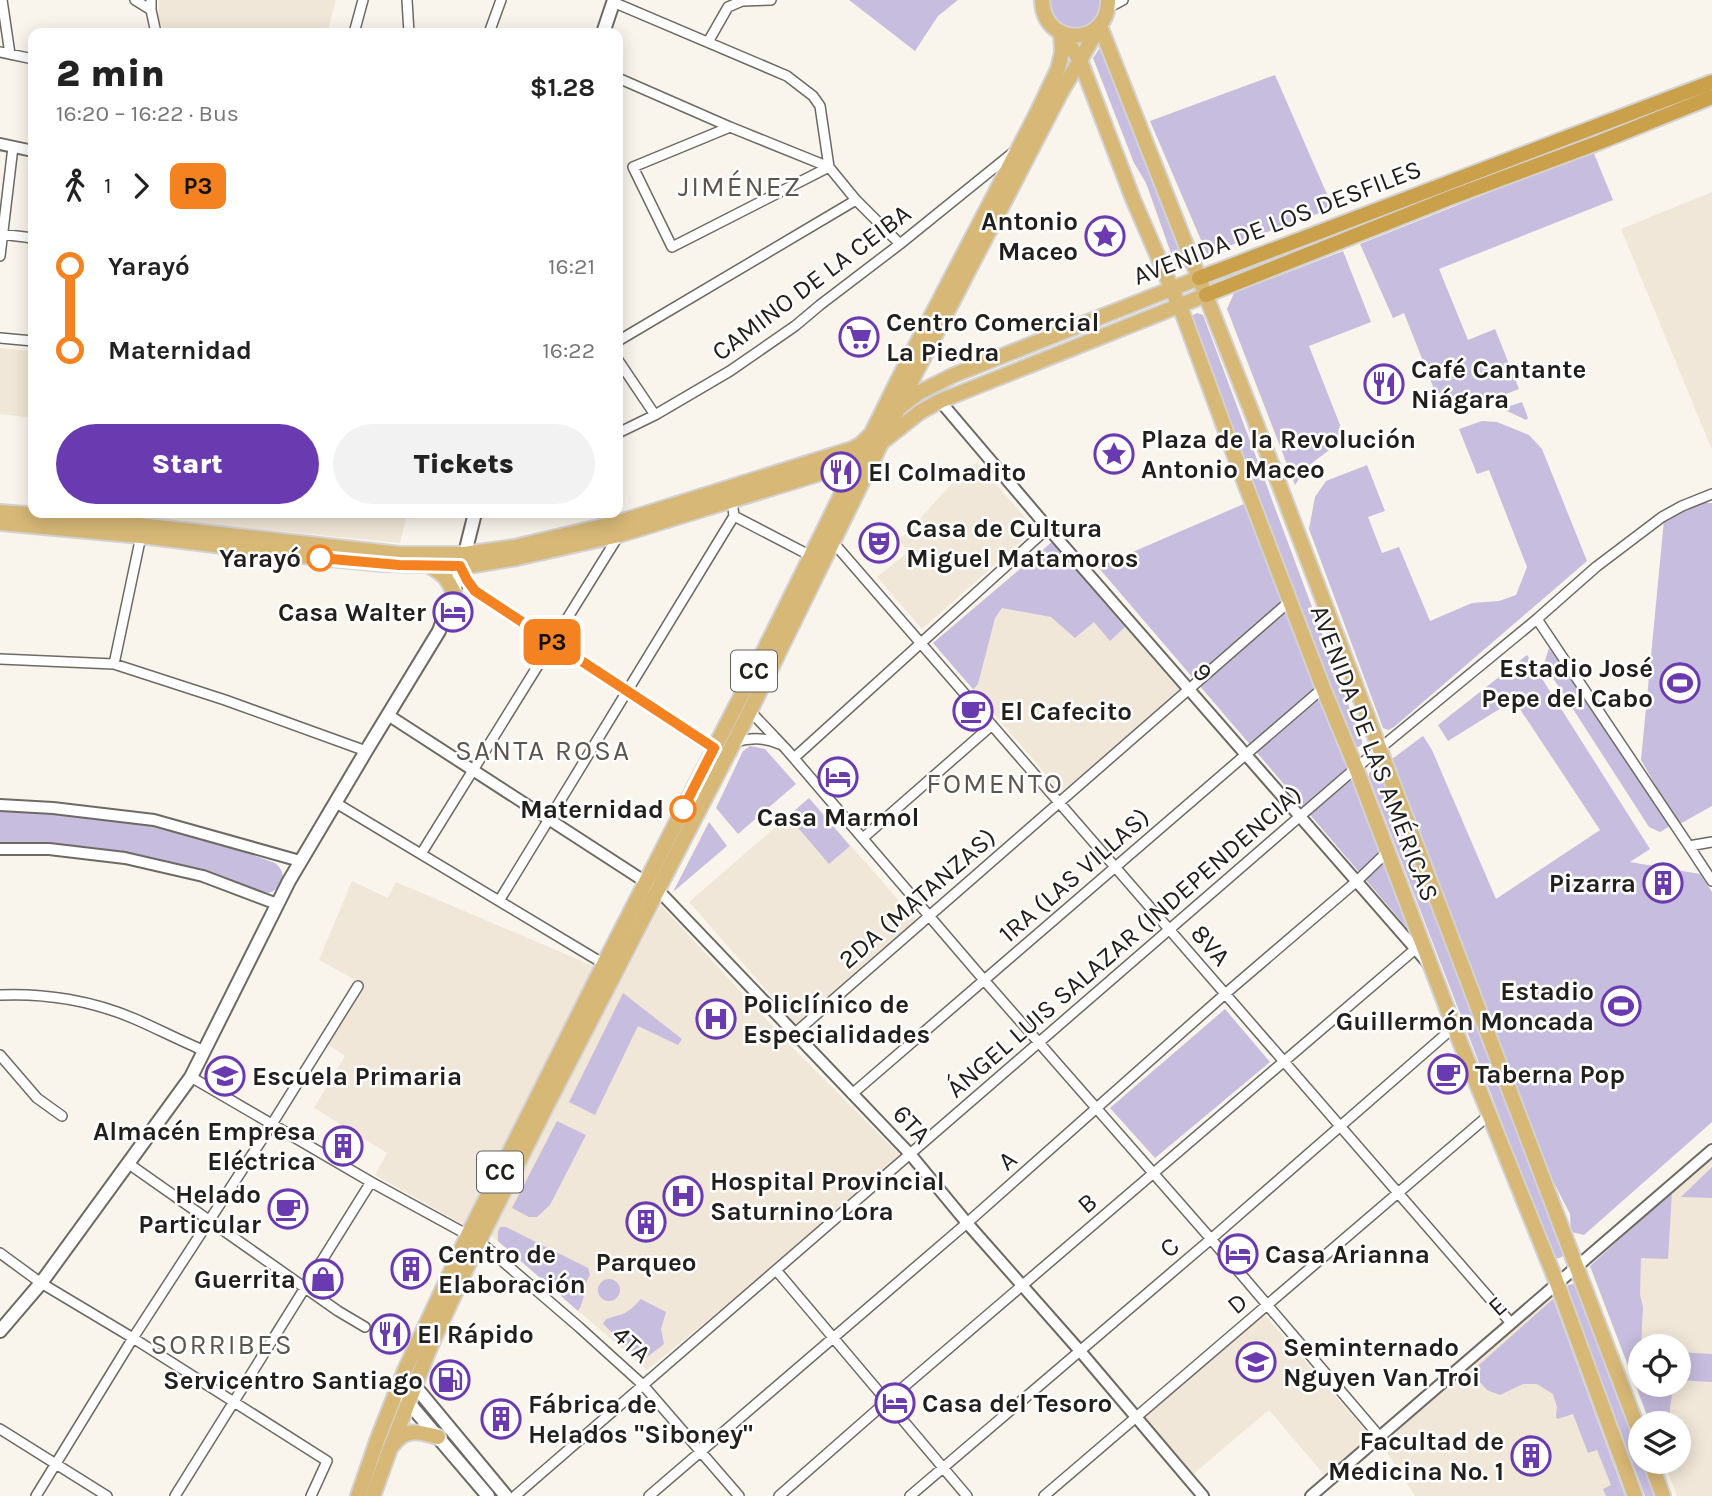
<!DOCTYPE html>
<html lang="en">
<head>
<meta charset="utf-8">
<style>
	body { margin:0; font-family:Karla,sans-serif; background:#f2f2f2; color:#222; height:100vh; display:flex; flex-direction:column; font-size:26px; white-space:nowrap }
	* { box-sizing:border-box; margin:0 }
	p { font-size:23px; color:#767676 }
	.icon { flex:none; width:38px; height:38px; fill:none; stroke:currentColor; stroke-width:2; stroke-linecap:round; stroke-linejoin:round }
	.map { position:relative; flex:1; overflow:hidden }
	.drawer { position:absolute; left:28px; top:28px; width:595px; height:490px; display:flex; flex-direction:column; background:#fff; border-radius:14px; box-shadow:0 4px 18px #0003 }
	.drawer>* { flex:none }
	.badge { padding:0 14px; border-radius:10px; font-size:24px; line-height:46px }
	.buttons { position:absolute; left:1628px; top:1334px; display:grid; gap:14px }
	.buttons a { display:grid; place-items:center; width:63px; height:63px; border-radius:50%; background:#fff; box-shadow:0 4px 18px #0003; font-size:35px }
	.map>.badge { position:absolute; translate:-50% -50%; box-shadow:0 0 0 4px #fff }
	.legs { display:flex; align-items:center; gap:10px; height:77px; padding:0 28px; font-size:23px }
	.legs p { margin-inline-start:auto }
	.overview { display:flex; align-items:center; justify-content:space-between; height:119px; padding:0 28px }
	h1 { font-size:38px; font-weight:800; line-height:52px }
	.primary-button { display:flex; gap:14px; margin-top:auto; padding:14px 28px }
	.primary-button a { flex:1; height:80px; border-radius:42px; background:#6a3ab1; color:#fff; font-size:28px; font-weight:800; line-height:80px; text-align:center }
	.primary-button a+a { background:#f2f2f2; color:#222 }
	ul { padding:0 28px; list-style:none }
	li { display:flex; align-items:center; gap:24px; height:84px; font-size:26px }
	li i { display:grid; place-items:center; width:10px; height:100%; margin:0 9px; background:currentColor }
	li i::after { content:''; width:18px; height:18px; margin:-9px; border:5px solid; border-radius:50%; background:#fff }
	li p { margin-inline-start:auto }
	li:first-child i { background:linear-gradient(#0000 50%,currentColor 0) }
	li:last-child i { background:linear-gradient(currentColor 50%,#0000 0) }
	.map>svg:first-child { display:block }
	.built { fill:#f1e7d8; fill-rule:evenodd }
	.green { fill:#c6bddf }
	.lines { fill:none; stroke-linecap:round; stroke-linejoin:round }
	.minor-casing { stroke:#6e6962; stroke-width:12 }
	.tertiary-casing { stroke:#6e6962; stroke-width:14 }
	.secondary-casing { stroke:#6e6962; stroke-width:16 }
	.primary-casing { stroke:#d3d2d2; stroke-width:18 }
	.trunk-casing { stroke:#d3d2d2; stroke-width:18 }
	.minor { stroke:#fff; stroke-width:9 }
	.tertiary { stroke:#fff; stroke-width:10 }
	.secondary { stroke:#fff; stroke-width:12 }
	.primary { stroke:#d7b877; stroke-width:14 }
	.trunk { stroke:#caa04a; stroke-width:14 }
	.line-1-casing { stroke:#fff; stroke-width:16 }
	.line-1 { stroke:#f58220; stroke-width:10 }
	.stop-1-dot { fill:#fff; stroke:#f58220; stroke-width:3.5 }
	.labels { text-anchor:middle; stroke-width:5; stroke-linejoin:round; paint-order:stroke }
	.shield { fill:#fff; stroke:#646260; stroke-width:2 }
	.shield-label { font-size:24px; font-weight:bold; fill:#211f1c }
	.poi-label { font-size:26px; font-weight:bold; fill:#211f1c; stroke:#fff; text-anchor:start }
	.street-label { font-size:26px; fill:#211f1c; stroke:#fff }
	.stop-label { font-size:26px; font-weight:bold; fill:#211f1c; stroke:#fff; text-anchor:end }
	.neighbourhood-label { font-size:28px; letter-spacing:2px; fill:#5b5750; stroke:#fff }
</style>
</head>
<body>
<div class="map">
<svg width="1712" height="1496" viewBox="0 0 1712 1496">
	<rect width="100%" height="100%" fill="#faf5ec"/>
	<path class="built" d="M159,0H336L327,33H165L158,18Z
		M1712,192V450L1621,229Z
		M0,348L33,351V418L0,414Z
		M977,462L1035,529L922,629L877,577L908,552L899,539L907,533L954,481Z
		M92,513H407L400,543Z
		M1052,542L1180,691L1061,792L933,643Z
		M809,798L916,920L796,1024L689,902Z
		M352,881L388,898L396,882L596,967L464,1225L375,1175L387,1153L314,1108L345,1056L326,1043L359,982L319,960Z
		M661,905L790,1045L904,1159L647,1370L489,1234Z
		M1712,1156V1496H1677L1664,1461H1678V1423H1650L1590,1266ZM1640,1346H1678V1384H1640Z
		M1555,1289L1632,1496H1415L1382,1445Z
		M1263,1313L1371,1437L1325,1476L1269,1410L1192,1475L1142,1419Z"/>
	<path class="green" d="M849,0H958L938,16L915,51Z
		M1050,0H1102C1101,6 1100,12 1097,16C1083,41 1051,26 1050,0Z
		M1101,46L1185,267L1177,270L1146,183L1134,163L1093,58Z
		M1275,75L1333,208L1207,254L1150,121Z
		M1593,151L1613,200L1439,269L1468,340L1495,329L1519,389L1453,414L1444,391L1436,394L1404,313L1393,318L1360,244Z
		M1343,251L1371,322L1309,346L1340,425L1337,444L1307,467L1295,485L1227,309L1234,293Z
		M1197,313L1203,315L1362,741V745L1358,747L1353,745L1191,322L1193,315Z
		M1522,402L1528,418L1526,420L1505,410L1507,407Z
		M1482,421L1497,422L1529,435L1542,449L1587,561L1394,727L1388,730L1383,728L1309,529L1315,497L1326,481L1367,465L1385,511L1368,517L1382,553L1399,547L1430,621L1472,603L1499,601L1516,595L1527,567L1489,470L1477,474L1459,429Z
		M1246,503L1413,935L1098,567Z
		M1702,503H1712V806L1678,825L1641,760L1664,520Z
		M1052,542L1125,627L1110,641L1094,622L1075,638L1051,617L1002,608L995,618L978,684L973,689L933,643Z
		M1549,648L1670,826L1660,832L1649,827L1544,664Z
		M1527,655L1650,849L1630,862L1700,874L1712,892V1122L1584,1235L1571,1232L1570,1214L1538,1152L1392,759L1423,736L1432,750L1496,899L1600,830L1514,700L1448,741L1438,725Z
		M750,746L765,749L796,784L738,834L716,808L743,751Z
		M1375,769L1379,770L1381,773L1565,1251C1563,1258 1558,1261 1553,1255L1369,777V773Z
		M809,798L850,846L829,864L788,816Z
		M0,811C47,812 94,814 140,823C186,832 231,847 275,863C288,873 284,889 268,893C224,878 180,863 134,854C90,845 45,843 0,842Z
		M709,822L727,846L673,892Z
		M623,993L682,1039L678,1045L638,1026L595,1115L569,1102Z
		M1225,1009L1270,1062L1155,1158L1110,1108Z
		M557,1121L586,1135L550,1205L537,1217H529L512,1208Z
		M1712,1167V1198L1681,1197Z
		M1672,1192L1668,1259L1641,1258L1640,1295L1643,1307L1641,1346H1640V1384H1674L1670,1407V1423H1650L1590,1266Z
		M500,1227H506L588,1268L590,1275C582,1288 587,1297 578,1311L498,1241V1232Z
		M598 1290a11 11 0 1 1 22 0a11 11 0 1 1-22 0Z
		M1572,1284L1578,1286L1640,1449V1461H1644L1658,1496H1645L1567,1291L1568,1285Z
		M641,1299L666,1312L661,1329L664,1344L642,1361L603,1324L606,1319C626,1313 626,1315 641,1299Z
		M1553,1299L1625,1496H1606L1603,1489L1611,1485L1597,1450L1588,1453L1573,1414L1557,1419L1556,1416L1557,1407L1553,1394L1537,1384H1523L1500,1395L1487,1390L1471,1372Z
		M1678,1352L1712,1354V1382L1678,1380Z
		M430,1415L434,1416L501,1496H492L428,1417Z"/>
	<g class="lines">
		<g class="minor-casing">
			<path id="minor" d="M2,0L10,54
				M135,0L151,10
				M151,0V10L156,33
				M407,0L409,33
				M613,2L787,76L813,96L820,106L829,167L672,247L633,167L730,127
				M1108,8L1123,0
				M354,33L363,0
				M489,33L501,0
				M708,42L728,7L742,1L771,0
				M0,52L33,59
				M618,78L730,127L829,167L856,200L900,244
				M0,234L33,238
				M0,256L13,147
				M0,338L33,341
				M618,341L856,200
				M618,360L655,415
				M618,433L655,415L730,371L795,326L820,305L900,244L1015,151
				M734,516L811,556
				M832,541L1511,1323
				M1537,619L1689,846
				M0,659L114,664L225,700L366,751
				M114,664L141,536
				M750,711L786,749L984,980L1211,1239L1380,1437
				M735,742C749,738 765,737 779,744
				M794,758L1048,528
				M336,803L604,964
				M863,838L992,725
				M1712,842L1689,846L1712,881
				M421,854L619,535
				M499,901L734,516L732,500
				M0,995C45,993 93,1001 135,1019C158,1029 181,1041 205,1051
				M794,1034L1290,601
				M0,1055L37,1098L62,1116
				M191,1077L371,1182L479,1241L579,1327L643,1385L739,1496
				M852,1094L1323,688
				M129,1164L338,1311L365,1327
				M0,1253L41,1283L133,1338L327,1461L311,1496
				M776,1270L967,1496
				M0,1429L107,1496
				M36,1496L133,1338L272,1124L358,986
				M175,1496L371,1182
				M515,1496L1350,773L1537,619L1596,567L1662,517L1682,506L1712,494
				M649,1496L967,1223L1225,994L1357,881L1388,851
				M779,1496L886,1402L1420,945
				M910,1496L1211,1239L1454,1027
				M1044,1496L1489,1115"/>
		</g>
		<g class="tertiary-casing">
			<path id="tertiary" d="M0,144L33,151
				M940,401L1048,528L1427,962
				M460,566L467,581L475,591L726,757
				M388,715L658,890L910,1154L967,1223L1080,1351L1203,1496
				M0,805L53,808L154,820L300,861
				M0,849H49L125,858L203,876L277,904
				M1311,1496L1712,1150"/>
		</g>
		<g class="secondary-casing">
			<path id="secondary" d="M603,33L614,0
				M0,1331L41,1283L191,1077L289,881L366,751L439,631L460,573L475,513
				M488,1496L408,1402L400,1383L414,1385L506,1496"/>
		</g>
		<g class="primary-casing">
			<path id="primary" d="M1042,0C1043,48 1109,47 1108,0
				M1100,26L1252,413L1640,1434
				M1061,33L1080,60L1133,199L1184,317L1241,473L1323,688L1356,768L1454,1027L1557,1283L1635,1496
				M899,408L920,392L954,375L1199,278
				M886,439L920,412L940,401L1206,295
				M0,512L76,518L400,554H464L514,547L616,523L852,449L861,444L869,436
				M0,523L141,536L320,558L384,564L468,566L517,558L619,535L844,466L862,457
				M431,567C444,574 448,580 454,593
				M393,1445C406,1427 419,1432 438,1437
				M1650,1461L1663,1496
				M358,1496L378,1438L405,1370L468,1235L609,954L758,663L899,378L1035,117L1058,69L1062,52L1061,33
				M373,1496L390,1449L431,1345L479,1241L547,1105L750,711L916,372L1060,94L1100,26"/>
		</g>
		<g class="trunk-casing">
			<path id="trunk" d="M1199,278L1712,82
				M1206,295L1452,197L1600,142L1712,97"/>
		</g>
		<use href="#minor" class="minor"/>
		<use href="#tertiary" class="tertiary"/>
		<use href="#secondary" class="secondary"/>
		<use href="#primary" class="primary"/>
		<use href="#trunk" class="trunk"/>
	</g>
	<g class="lines">
		<g class="line-1-casing">
			<path id="line-1" d="M320,558L399,565L460,566L467,580L475,591L714,748L683,809"/>
		</g>
		<use href="#line-1" class="line-1"/>
	</g>
	<defs>
		<g id="sight-ring" transform="scale(2.0125)"><circle r="9.5" fill="#fff" stroke="#6a3ab1" stroke-width="1.5"/><path d="M0-6L1.8-2.2L6-1.7L2.9 1.2L3.7 5.4L0 3.3L-3.7 5.4L-2.9 1.2L-6-1.7L-1.8-2.2Z" fill="#6a3ab1"/></g>
		<g id="supermarket-ring" transform="scale(2.0125)"><circle r="9.5" fill="#fff" stroke="#6a3ab1" stroke-width="1.5"/><path d="M-6-5.5h2.5l.6 2H6L4.5 2H-2.5L-4.4-4H-6ZM-1.5 3.2a1.3 1.3 0 1 0 .1 0ZM3 3.2a1.3 1.3 0 1 0 .1 0Z" fill="#6a3ab1"/></g>
		<g id="restaurant-ring" transform="scale(2.0125)"><circle r="9.5" fill="#fff" stroke="#6a3ab1" stroke-width="1.5"/><path d="M-5-6h1v4h1v-4h1v4h1v-4h1v5L-1.5 .5V6h-2V.5L-5-1ZM5-6V6H3V1.5H1.5Q1.5-4 5-6Z" fill="#6a3ab1"/></g>
		<g id="theatre-ring" transform="scale(2.0125)"><circle r="9.5" fill="#fff" stroke="#6a3ab1" stroke-width="1.5"/><path d="M-5-5.5Q0-4 5-5.5V0Q5 5 0 6Q-5 5-5 0ZM-3.3-2.5H-1v1.5H-3.3ZM1-2.5H3.3v1.5H1ZM-2.8 1Q0 5.5 2.8 1Z" fill="#6a3ab1"/></g>
		<g id="hotel-ring" transform="scale(2.0125)"><circle r="9.5" fill="#fff" stroke="#6a3ab1" stroke-width="1.5"/><path d="M-6-4.5h1.5V1H6V5H4.5V3h-9V5H-6ZM-4 0a1.8 1.8 0 1 1 3.6 0ZM.5 0V-2.5h3Q6-2.5 6 0Z" fill="#6a3ab1"/></g>
		<g id="stadium-ring" transform="scale(2.0125)"><circle r="9.5" fill="#fff" stroke="#6a3ab1" stroke-width="1.5"/><path d="M0-5a6.5 5 0 1 0 0 10a6.5 5 0 1 0 0-10ZM-3.5-1.8h7v3.6h-7Z" fill="#6a3ab1"/></g>
		<g id="cafe-ring" transform="scale(2.0125)"><circle r="9.5" fill="#fff" stroke="#6a3ab1" stroke-width="1.5"/><path d="M-5.5-4.5H6V0H3Q3 3.5 0 3.5H-2.5Q-5.5 3.5-5.5 0ZM3-3.2v2h1.7v-2ZM-6 4.5H4V6H-6Z" fill="#6a3ab1"/></g>
		<g id="building-ring" transform="scale(2.0125)"><circle r="9.5" fill="#fff" stroke="#6a3ab1" stroke-width="1.5"/><path d="M-4-6H4V6H1V3H-1V6H-4ZM-2.5-4.3h1.7v1.8h-1.7ZM.8-4.3h1.7v1.8H.8ZM-2.5-1h1.7V.8h-1.7ZM.8-1h1.7V.8H.8Z" fill="#6a3ab1"/></g>
		<g id="hospital-ring" transform="scale(2.0125)"><circle r="9.5" fill="#fff" stroke="#6a3ab1" stroke-width="1.5"/><path d="M-5-5h3v3.5h4V-5h3V5h-3V1.5h-4V5h-3Z" fill="#6a3ab1"/></g>
		<g id="school-ring" transform="scale(2.0125)"><circle r="9.5" fill="#fff" stroke="#6a3ab1" stroke-width="1.5"/><path d="M0-5L7-2L0 1L-7-2ZM-4 1L0 2.5L4 1V4Q0 6-4 4Z" fill="#6a3ab1"/></g>
		<g id="shop-ring" transform="scale(2.0125)"><circle r="9.5" fill="#fff" stroke="#6a3ab1" stroke-width="1.5"/><path d="M-5-2.5h2.3a2.7 3.5 0 0 1 5.4 0H5L5.5 6h-11ZM-1.5-2.5h3a1.5 2.3 0 0 0-3 0Z" fill="#6a3ab1"/></g>
		<g id="fuel-ring" transform="scale(2.0125)"><circle r="9.5" fill="#fff" stroke="#6a3ab1" stroke-width="1.5"/><path d="M-5.5-6h7V0h2V4h1.3V-2.5L3-4.5l.8-.8L6-3V5H2.5V1h-1V6h-7ZM-4.2-4.7v3.2H.2V-4.7Z" fill="#6a3ab1"/></g>
	</defs>
	<g fill-rule="evenodd">
		<use href="#sight-ring" x="1105" y="236"/>
		<use href="#supermarket-ring" x="859" y="337"/>
		<use href="#restaurant-ring" x="1384" y="384"/>
		<use href="#sight-ring" x="1114" y="454"/>
		<use href="#restaurant-ring" x="841" y="472"/>
		<use href="#theatre-ring" x="879" y="543"/>
		<use href="#hotel-ring" x="453" y="612"/>
		<use href="#stadium-ring" x="1680" y="683"/>
		<use href="#cafe-ring" x="973" y="711"/>
		<use href="#hotel-ring" x="838" y="777"/>
		<use href="#building-ring" x="1663" y="883"/>
		<use href="#stadium-ring" x="1621" y="1006"/>
		<use href="#hospital-ring" x="716" y="1019"/>
		<use href="#cafe-ring" x="1448" y="1074"/>
		<use href="#school-ring" x="225" y="1076"/>
		<use href="#building-ring" x="343" y="1146"/>
		<use href="#hospital-ring" x="683" y="1196"/>
		<use href="#cafe-ring" x="288" y="1209"/>
		<use href="#building-ring" x="646" y="1222"/>
		<use href="#hotel-ring" x="1238" y="1254"/>
		<use href="#building-ring" x="411" y="1269"/>
		<use href="#shop-ring" x="323" y="1279"/>
		<use href="#restaurant-ring" x="390" y="1334"/>
		<use href="#school-ring" x="1256" y="1362"/>
		<use href="#fuel-ring" x="450" y="1380"/>
		<use href="#hotel-ring" x="895" y="1403"/>
		<use href="#building-ring" x="501" y="1419"/>
		<use href="#building-ring" x="1531" y="1456"/>
	</g>
	<g class="stop-1-dot">
		<circle cx="320" cy="558" r="12"/>
		<circle cx="683" cy="809" r="12"/>
	</g>
	<g class="labels">
		<g class="shield">
			<rect x="731" y="650.5" width="46" height="41" rx="5"/>
			<rect x="477" y="1151.5" width="46" height="41" rx="5"/>
		</g>
		<g class="shield-label">
			<text x="754" y="679">CC</text>
			<text x="500" y="1180">CC</text>
		</g>
		<g class="poi-label">
			<text x="1078" y="230" text-anchor="end">Antonio<tspan x="1078" dy="30">Maceo</tspan></text>
			<text x="886" y="331">Centro Comercial<tspan x="886" dy="30">La Piedra</tspan></text>
			<text x="1411" y="378">Café Cantante<tspan x="1411" dy="30">Niágara</tspan></text>
			<text x="1141" y="448">Plaza de la Revolución<tspan x="1141" dy="30">Antonio Maceo</tspan></text>
			<text x="868" y="481">El Colmadito</text>
			<text x="906" y="537">Casa de Cultura<tspan x="906" dy="30">Miguel Matamoros</tspan></text>
			<text x="426" y="621" text-anchor="end">Casa Walter</text>
			<text x="1653" y="677" text-anchor="end">Estadio José<tspan x="1653" dy="30">Pepe del Cabo</tspan></text>
			<text x="1000" y="720">El Cafecito</text>
			<text x="838" y="826" text-anchor="middle">Casa Marmol</text>
			<text x="1636" y="892" text-anchor="end">Pizarra</text>
			<text x="1594" y="1000" text-anchor="end">Estadio<tspan x="1594" dy="30">Guillermón Moncada</tspan></text>
			<text x="743" y="1013">Policlínico de<tspan x="743" dy="30">Especialidades</tspan></text>
			<text x="1475" y="1083">Taberna Pop</text>
			<text x="252" y="1085">Escuela Primaria</text>
			<text x="316" y="1140" text-anchor="end">Almacén Empresa<tspan x="316" dy="30">Eléctrica</tspan></text>
			<text x="710" y="1190">Hospital Provincial<tspan x="710" dy="30">Saturnino Lora</tspan></text>
			<text x="261" y="1203" text-anchor="end">Helado<tspan x="261" dy="30">Particular</tspan></text>
			<text x="438" y="1263">Centro de<tspan x="438" dy="30">Elaboración</tspan></text>
			<text x="1265" y="1263">Casa Arianna</text>
			<text x="646" y="1271" text-anchor="middle">Parqueo</text>
			<text x="296" y="1288" text-anchor="end">Guerrita</text>
			<text x="417" y="1343">El Rápido</text>
			<text x="1283" y="1356">Seminternado<tspan x="1283" dy="30">Nguyen Van Troi</tspan></text>
			<text x="423" y="1389" text-anchor="end">Servicentro Santiago</text>
			<text x="922" y="1412">Casa del Tesoro</text>
			<text x="528" y="1413">Fábrica de<tspan x="528" dy="30">Helados "Siboney"</tspan></text>
			<text x="1504" y="1450" text-anchor="end">Facultad de<tspan x="1504" dy="30">Medicina No. 1</tspan></text>
		</g>
		<g class="street-label">
			<text transform="translate(1277 222) rotate(-21)" y="9">AVENIDA DE LOS DESFILES</text>
			<text transform="translate(811 282) rotate(-37)" y="9">CAMINO DE LA CEIBA</text>
			<text transform="translate(1203 672) rotate(49)" y="9">9</text>
			<text transform="translate(1375 753) rotate(69)" y="9">AVENIDA DE LAS AMÉRICAS</text>
			<text transform="translate(1074 875) rotate(-41)" y="9">1RA (LAS VILLAS)</text>
			<text transform="translate(917 898) rotate(-41)" y="9">2DA (MATANZAS)</text>
			<text transform="translate(1124 941) rotate(-41)" y="9">ÁNGEL LUIS SALAZAR (INDEPENDENCIA)</text>
			<text transform="translate(1211 945) rotate(49)" y="9">8VA</text>
			<text transform="translate(912 1124) rotate(47)" y="9">6TA</text>
			<text transform="translate(1007 1160) rotate(-41)" y="9">A</text>
			<text transform="translate(1087 1203) rotate(-41)" y="9">B</text>
			<text transform="translate(1169 1247) rotate(-40)" y="9">C</text>
			<text transform="translate(1237 1303) rotate(-40)" y="9">D</text>
			<text transform="translate(1497 1306) rotate(-41)" y="9">E</text>
			<text transform="translate(632 1344) rotate(42)" y="9">4TA</text>
		</g>
		<g class="stop-label">
			<text x="301" y="567">Yarayó</text>
			<text x="664" y="818">Maternidad</text>
		</g>
		<g class="neighbourhood-label">
			<text x="740" y="196">JIMÉNEZ</text>
			<text x="543" y="760">SANTA ROSA</text>
			<text x="995" y="793">FOMENTO</text>
			<text x="222" y="1354">SORRIBES</text>
		</g>
	</g>
</svg>
<div class="buttons">
<a><svg class="icon" aria-label="locate" viewBox="0 0 24 24"><circle cx="12" cy="12" r="6"/><path d="M12 2v4M12 18v4M2 12h4M18 12h4"/></svg></a>
<a><svg class="icon" aria-label="layers" viewBox="0 0 24 24"><path d="M12 4l9 5-9 5-9-5zM3 14l9 5 9-5"/></svg></a>
</div>
<b class="badge" style="left:552px;top:642px;background:#f58220;color:#111">P3</b>
<section class="drawer">
<div class="overview"><div><h1>2 min</h1><p>16:20 – 16:22 · Bus</p></div><b>$1.28</b></div>
<div class="legs"><svg class="icon" aria-label="walk" viewBox="0 0 24 24"><circle cx="13" cy="4" r="2"/><path d="M13 8l-2 6 4 7M11 14l-3 7M7 12l3-4h3l4 4"/></svg>1<svg class="icon" aria-label="forward" viewBox="0 0 24 24"><path d="M9 5l7 7-7 7"/></svg><b class="badge" style="background:#f58220;color:#111">P3</b></div>
<ul>
<li><i style="color:#f58220"></i><b>Yarayó</b><p>16:21</p></li>
<li><i style="color:#f58220"></i><b>Maternidad</b><p>16:22</p></li>
</ul>
<div class="primary-button"><a>Start</a><a>Tickets</a></div>
</section>
</div>
</body>
</html>
